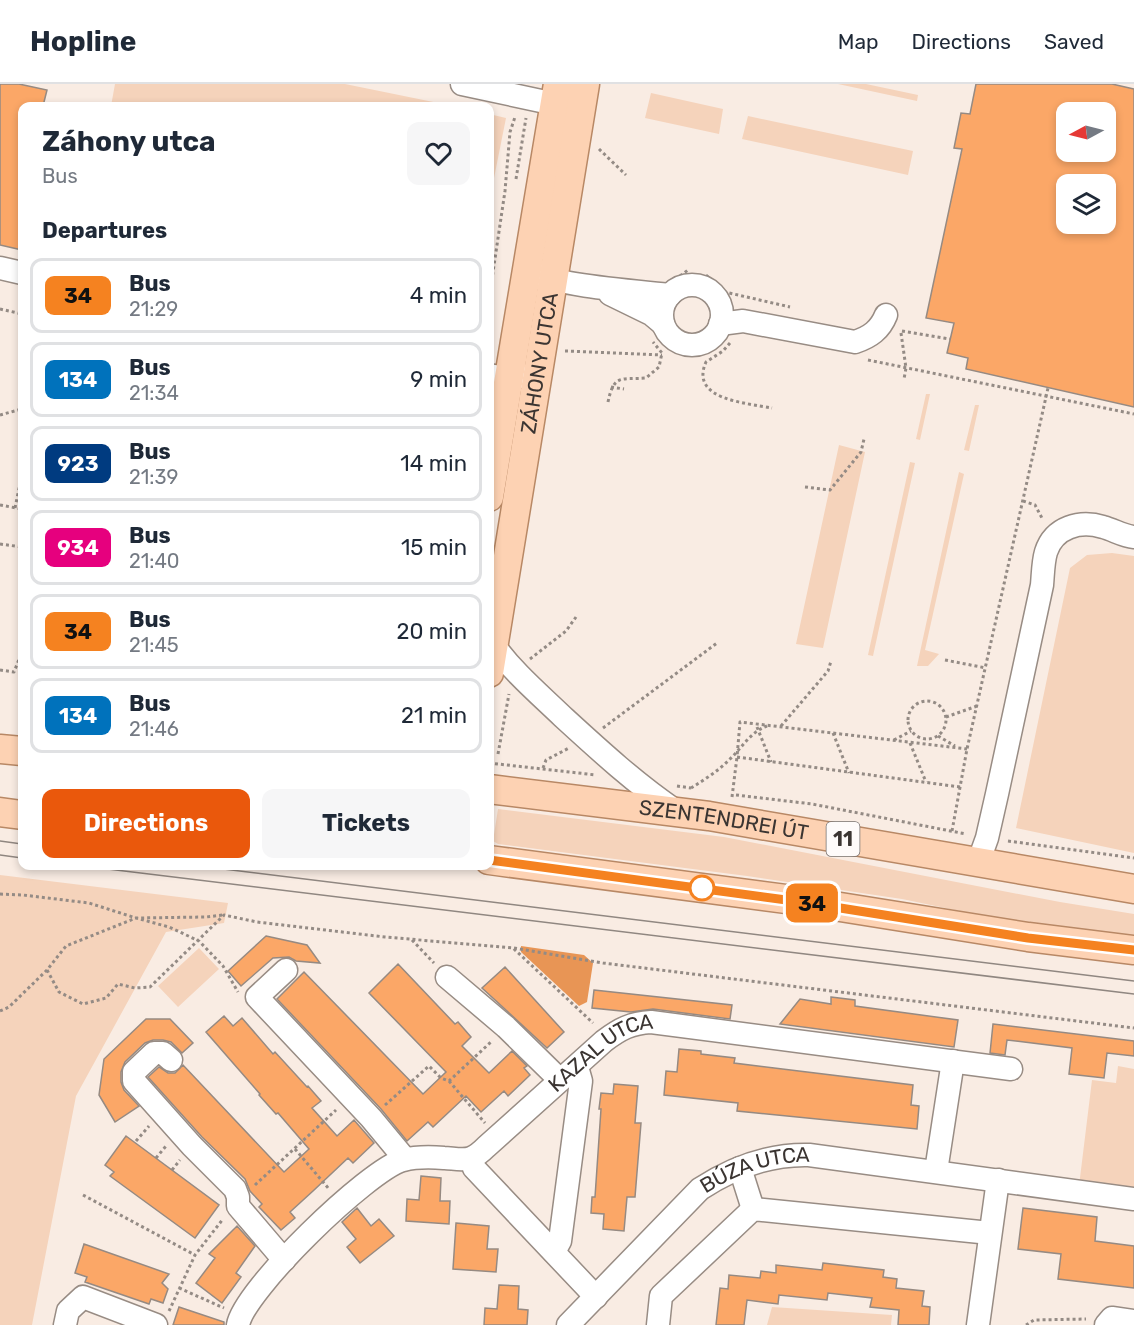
<!DOCTYPE html>
<html lang="en">
<head>
<meta charset="utf-8">
<style>
	body { margin:0; font-family:Rubik,sans-serif; background:#f6f6f7; color:#1f2937; height:100vh; display:flex; flex-direction:column; font-size:22px; white-space:nowrap }
	* { box-sizing:border-box; margin:0 }
	p { font-size:20px; color:#747a83 }
	.icon { flex:none; width:33px; height:33px; fill:none; stroke:currentColor; stroke-width:2; stroke-linecap:round; stroke-linejoin:round }
	.map { position:relative; flex:1; overflow:hidden }
	.sheet { position:absolute; left:18px; top:18px; width:476px; height:768px; display:flex; flex-direction:column; background:#fff; border-radius:12px; box-shadow:0 3px 9px #0003 }
	.sheet>* { flex:none }
	.badge { padding:0 12px; border-radius:9px; font-size:21px; line-height:39px }
	.needle { width:39px; rotate:263deg }
	.tools { position:absolute; left:1056px; top:18px; display:grid; gap:12px }
	.tools a { display:grid; place-items:center; width:60px; height:60px; border-radius:12px; background:#fff; box-shadow:0 3px 9px #0003; font-size:30px }
	.map>.badge { position:absolute; translate:-50% -50%; box-shadow:0 0 0 3px #fff }
	h2 { padding:0 24px; font-size:22px; line-height:54px }
	.round { display:grid; place-items:center; flex:none; width:63px; height:63px; border-radius:12px; background:#f6f6f7 }
	.head { display:flex; align-items:center; justify-content:space-between; height:102px; padding:0 24px }
	h1 { font-size:28px; font-weight:700; line-height:45px }
	.button { display:flex; gap:12px; margin-top:auto; padding:12px 24px }
	.button a { flex:1; height:69px; border-radius:12px; background:#ea580c; color:#fff; font-size:24px; font-weight:700; line-height:69px; text-align:center }
	.button a+a { background:#f6f6f7; color:#1f2937 }
	ul { padding:0; list-style:none }
	li { display:flex; align-items:center; gap:18px; height:75px; margin:0 12px 9px; padding:0 12px; border:3px solid #e0e1e3; border-radius:12px }
	li div { flex:1 }
	li b { display:block; font-size:22px }
	li em { font-style:normal }
	li .badge { min-width:66px; font-weight:700; text-align:center }
	header { display:flex; align-items:center; gap:36px; box-sizing:border-box; height:84px; padding:0 30px; background:#fff; border-bottom:2px solid #e0e1e3 }
	header strong { font-size:28px }
	nav { display:flex; gap:33px; margin-inline-start:auto; font-size:21px }
	.map>svg:first-child { display:block }
	.green { fill:#f5d3bb }
	.forest { fill:#e89555 }
	.building { fill:#fba767; stroke:#968a82; stroke-width:1.5; fill-rule:evenodd }
	.lines { fill:none; stroke-linecap:round; stroke-linejoin:round }
	.minor-casing { stroke:#988c84; stroke-width:25 }
	.major-casing { stroke:#b88865; stroke-width:31 }
	.path { stroke:#948b85; stroke-width:3; stroke-dasharray:3 3; stroke-linecap:butt }
	.minor { stroke:#fff; stroke-width:22 }
	.major { stroke:#fdd2b3; stroke-width:28 }
	.tram { stroke:#908781; stroke-width:1.5 }
	.line-casing { stroke:#fff; stroke-width:14 }
	.line { stroke:#f58220; stroke-width:9 }
	.stop-dot { fill:#fff; stroke:#f58220; stroke-width:3 }
	.labels { text-anchor:middle; stroke-width:4.5; stroke-linejoin:round; paint-order:stroke }
	.shield { fill:#fefbfa; stroke:#76706e; stroke-width:1.5 }
	.shield-label { font-size:20px; font-weight:bold; fill:#3b3532 }
	.street-label { font-size:21px; fill:#3b3532; stroke:#fefbfa }
</style>
</head>
<body>
<header>
<strong>Hopline</strong>
<nav><a>Map</a><a>Directions</a><a>Saved</a></nav>
</header>
<div class="map">
<svg width="1134" height="1241" viewBox="0 0 1134 1241">
	<rect width="100%" height="100%" fill="#f9ece3"/>
	<path class="green" d="M115,0H345L453,22H111Z
		M838,0H866L918,11L917,17Z
		M651,9L723,25L719,50L645,34Z
		M489,30L506,34L489,119Z
		M748,32L913,67L908,91L742,55Z
		M926,310H930L920,356L916,355Z
		M975,321H979L969,367L964,366Z
		M839,361L865,368L823,564L796,560Z
		M910,378L915,379L873,572L868,571Z
		M959,388L964,390L925,566L939,570L928,582H917Z
		M1112,469L1134,472V769L1016,744L1070,484L1087,471Z
		M498,725L724,753L1060,818L1134,830V853L1053,843L974,830L902,815L747,792L498,760L493,757Z
		M0,791L228,819L224,839L166,848L76,1012L32,1241H0Z
		M199,864L219,885L178,923L158,902Z
		M1118,982L1134,985V1109L1079,1102L1092,996L1116,999Z
		M772,1223L892,1231L891,1241H767Z"/>
	<path class="forest" d="M521,862L584,871L593,879L587,918L579,922L521,868Z"/>
	<path class="building" d="M0,0H19L47,6L43,22H22V166L0,161Z
		M976,0H1112L1134,5V323L966,285L968,274L947,269L954,239L926,234L962,65L954,64L961,29L970,30ZM1066,28H1106V68H1066ZM1066,100H1106V140H1066Z
		M266,852L307,861L320,879L296,877L289,873L273,874L241,902L228,887Z
		M398,880L455,940L458,938L471,953L462,962L489,989L512,967L527,982L524,984L530,991L508,1012L504,1007L481,1028L466,1012L433,1043L428,1038L407,1057L381,1025L277,915L304,888L423,1010L446,988L369,909Z
		M505,883L564,948L547,964L482,904Z
		M594,906L732,921L730,935L653,925L631,928L592,924Z
		M831,913L855,916V922L958,936L954,963L780,940L800,915L831,920Z
		M224,932L233,942L242,934L273,970L275,968L307,1003L308,1002L321,1017L312,1024L337,1052L354,1036L374,1059L353,1079L348,1074L313,1107L290,1128L295,1134L281,1146L259,1123L262,1120L250,1107L245,1095L202,1053L148,993L159,983L168,989H175L183,981L284,1088L309,1065L278,1029L276,1030L259,1011L260,1010L206,948Z
		M146,935H170L193,959L182,969L171,958L163,956H153L145,959L125,978L121,988V998L124,1006L139,1022L115,1038L99,1011L104,975Z
		M993,940L1134,957V972L1107,969L1104,994L1069,990L1072,964L1007,956L1005,971L990,969Z
		M679,965L701,967V970L735,974L734,979L913,1001L911,1021L919,1022L917,1045L737,1027L738,1019L664,1011L666,987L677,988Z
		M614,1000L638,1002L635,1039H641L635,1113H627L624,1147L603,1145L604,1130L591,1129L592,1113H595L601,1025H599L601,1009L613,1010Z
		M126,1052L219,1121L195,1154L110,1092L114,1088L105,1081Z
		M421,1092L441,1094L440,1117H450L449,1140L406,1137L407,1115L419,1116Z
		M357,1124L371,1142L379,1135L394,1152L360,1179L347,1163L356,1155L342,1138Z
		M1023,1124L1097,1133L1095,1157L1134,1162V1204L1058,1195L1061,1170L1018,1165Z
		M456,1139L489,1142L487,1165H498L496,1188L453,1185Z
		M237,1142L255,1162L236,1189L241,1193L222,1219L196,1199L215,1174L209,1170Z
		M84,1160L169,1190L162,1199L168,1205L163,1219L151,1215L149,1220L85,1198L87,1193L75,1189Z
		M823,1179L884,1186L883,1193L897,1195L896,1204L924,1207L922,1222L930,1223L929,1241H898L899,1226L870,1223L872,1214L828,1209L827,1216L779,1211L778,1220L747,1216L744,1241H716L720,1204L728,1205L729,1191L760,1194L761,1187L776,1189V1181L822,1186Z
		M499,1201L519,1202L518,1225L528,1226L527,1241H484L485,1224L497,1225Z
		M179,1223L224,1238V1241H173Z"/>
	<g class="lines">
		<g class="minor-casing">
			<g id="minor">
				<path d="M462,0L569,23"/>
				<path d="M0,184L22,189"/>
				<path d="M540,189C554,202 646,208 670,211"/>
				<circle cx="692" cy="231" r="30"/>
				<path d="M610,210L651,230L663,240"/>
				<path d="M720,240L743,237L855,258C870,253 880,246 886,231"/>
				<path d="M489,291L510,295L524,292"/>
				<path d="M493,560C513,588 538,609 563,633C599,666 636,700 676,727"/>
				<path d="M978,779L987,754L997,710L1042,501C1043,490 1043,478 1046,468C1054,443 1080,436 1103,443C1114,446 1123,452 1134,453"/>
				<path d="M286,886L257,913L371,1034L405,1075"/>
				<path d="M447,893L506,943L560,996"/>
				<path d="M171,976L163,969H154L134,988V997L192,1062L235,1105L238,1113V1122L284,1176"/>
				<path d="M471,1075L474,1084L596,1213"/>
				<path d="M740,1084L753,1125"/>
				<path d="M936,1087L953,977"/>
				<path d="M554,1168L560,1157L581,997L577,983"/>
				<path d="M65,1241L68,1227L83,1213L156,1241"/>
				<path id="s1" d="M238,1241C244,1206 368,1086 403,1076C415,1073 432,1073 444,1074C452,1074 463,1077 471,1074C476,1072 482,1067 486,1063L604,957C620,945 631,939 651,938L1011,985"/>
				<path id="s2" d="M568,1241L700,1105C732,1084 770,1070 809,1071L1134,1115"/>
				<path d="M658,1241L661,1212L753,1125L990,1149"/>
				<path d="M978,1241L998,1096"/>
				<path d="M1106,1241L1112,1234L1134,1237"/>
			</g>
		</g>
		<g class="major-casing">
			<g id="major">
				<path d="M489,413L558,0"/>
				<path id="s3" d="M489,589L585,0"/>
				<path d="M0,665L22,667"/>
				<path id="s4" d="M489,705L709,732L1134,805"/>
				<path d="M0,728L22,731"/>
				<path d="M489,776L809,818L1028,853L1134,866"/>
			</g>
		</g>
		<path class="path" d="M599,65L626,91
			M516,95L526,34
			M706,191L725,208L790,223
			M680,192L688,186
			M489,215L505,107L510,48L515,33
			M0,225L22,230
			M902,247L950,255
			M901,249L906,284L904,295
			M730,259L723,267L706,278C689,316 747,319 772,324
			M565,267L662,271
			M868,276L1134,330
			M611,303L624,305
			M608,318C614,289 622,296 646,294L659,283L662,269L653,258
			M0,331L22,325
			M805,403L830,406L861,368L864,355
			M1023,417L1035,421L1043,436
			M0,421L22,425
			M15,424L22,390
			M0,460L22,463
			M530,575L566,547L576,533
			M945,576L986,584
			M0,586L14,588L22,568
			M908 636a19 19 0 1 1 38 0a19 19 0 1 1-38 0Z
			M946,633L977,622
			M781,642L828,587L831,577
			M757,643L771,678
			M603,644L717,559
			M833,649L849,689
			M938,652L955,662
			M894,656L911,647
			M910,659L926,698
			M498,670L509,610
			M489,679L596,691
			M543,684L546,676L569,664
			M677,702L691,704
			M960,703L737,673L740,638L967,665
			M691,704C704,696 718,687 729,676C742,664 750,648 767,642
			M736,711L812,720L966,750
			M732,713L737,673
			M952,747L967,665L1048,304
			M1008,757L1134,774
			M0,810L23,811L89,819L136,834L206,833L223,831
			M412,856L434,879
			M514,864L603,879L1134,944
			M47,886L59,908L83,920L106,914L118,900L135,904L150,903L224,831L257,838L385,853L513,864L593,939
			M0,927L9,923L47,886L66,862L136,834L169,843L199,857L223,882L238,908
			M449,997L485,1039
			M385,1021L429,982L441,994L449,997L492,957
			M136,1057L149,1042
			M295,1065L329,1105
			M156,1074L166,1062
			M172,1086L180,1076
			M255,1101L336,1026
			M83,1111L195,1171
			M179,1204L224,1224
			M169,1227L195,1171L223,1135
			M1026,1241L1034,1236L1086,1235"/>
		<use href="#minor" class="minor"/>
		<use href="#major" class="major"/>
		<path class="tram" d="M0,757L22,760
			M0,771L22,774
			M83,782L1134,910
			M199,782L1134,897"/>
	</g>
	<g class="lines">
		<g class="line-casing">
			<path id="line" d="M489,776L809,819L1028,854L1134,866"/>
		</g>
		<use href="#line" class="line"/>
	</g>
	<circle class="stop-dot" cx="702" cy="804" r="12"/>
	<g class="labels">
		<rect class="shield" x="826.5" y="738" width="33" height="34" rx="4.5"/>
		<g class="shield-label">
			<text x="843" y="762">11</text>
		</g>
		<g class="street-label">
			<text dy="7" stroke="none"><textPath href="#s3" startOffset="314">ZÁHONY UTCA</textPath></text>
			<text dy="7" stroke="none"><textPath href="#s4" startOffset="237">SZENTENDREI ÚT</textPath></text>
			<text dy="7" stroke="none"><textPath href="#s1" startOffset="474">KAZAL UTCA</textPath></text>
			<text dy="7" stroke="none"><textPath href="#s2" startOffset="249">BÚZA UTCA</textPath></text>
		</g>
	</g>
</svg>
<div class="tools">
<a><svg class="needle" viewBox="-14 -14 28 28"><path d="M0-13l5 13h-10z" fill="#e53935"/><path d="M0 13l5-13h-10z" fill="#747a83"/></svg></a>
<a><svg class="icon" aria-label="layers" viewBox="0 0 24 24"><path d="M12 4l9 5-9 5-9-5zM3 14l9 5 9-5"/></svg></a>
</div>
<b class="badge" style="left:812px;top:819px;background:#f58220;color:#111">34</b>
<section class="sheet">
<div class="head"><div><h1>Záhony utca</h1><p>Bus</p></div><a class="round"><svg class="icon" aria-label="heart" viewBox="0 0 24 24"><path d="M12 20l-8-8c-3-5 5-10 8-4 3-6 11-1 8 4z"/></svg></a></div>
<h2>Departures</h2>
<ul>
<li><span class="badge" style="background:#f58220;color:#111">34</span><div><b>Bus</b><p>21:29</p></div><em>4 min</em></li>
<li><span class="badge" style="background:#0072bc;color:#fff">134</span><div><b>Bus</b><p>21:34</p></div><em>9 min</em></li>
<li><span class="badge" style="background:#003b80;color:#fff">923</span><div><b>Bus</b><p>21:39</p></div><em>14 min</em></li>
<li><span class="badge" style="background:#e6007e;color:#fff">934</span><div><b>Bus</b><p>21:40</p></div><em>15 min</em></li>
<li><span class="badge" style="background:#f58220;color:#111">34</span><div><b>Bus</b><p>21:45</p></div><em>20 min</em></li>
<li><span class="badge" style="background:#0072bc;color:#fff">134</span><div><b>Bus</b><p>21:46</p></div><em>21 min</em></li>
</ul>
<div class="button"><a>Directions</a><a>Tickets</a></div>
</section>
</div>
</body>
</html>
